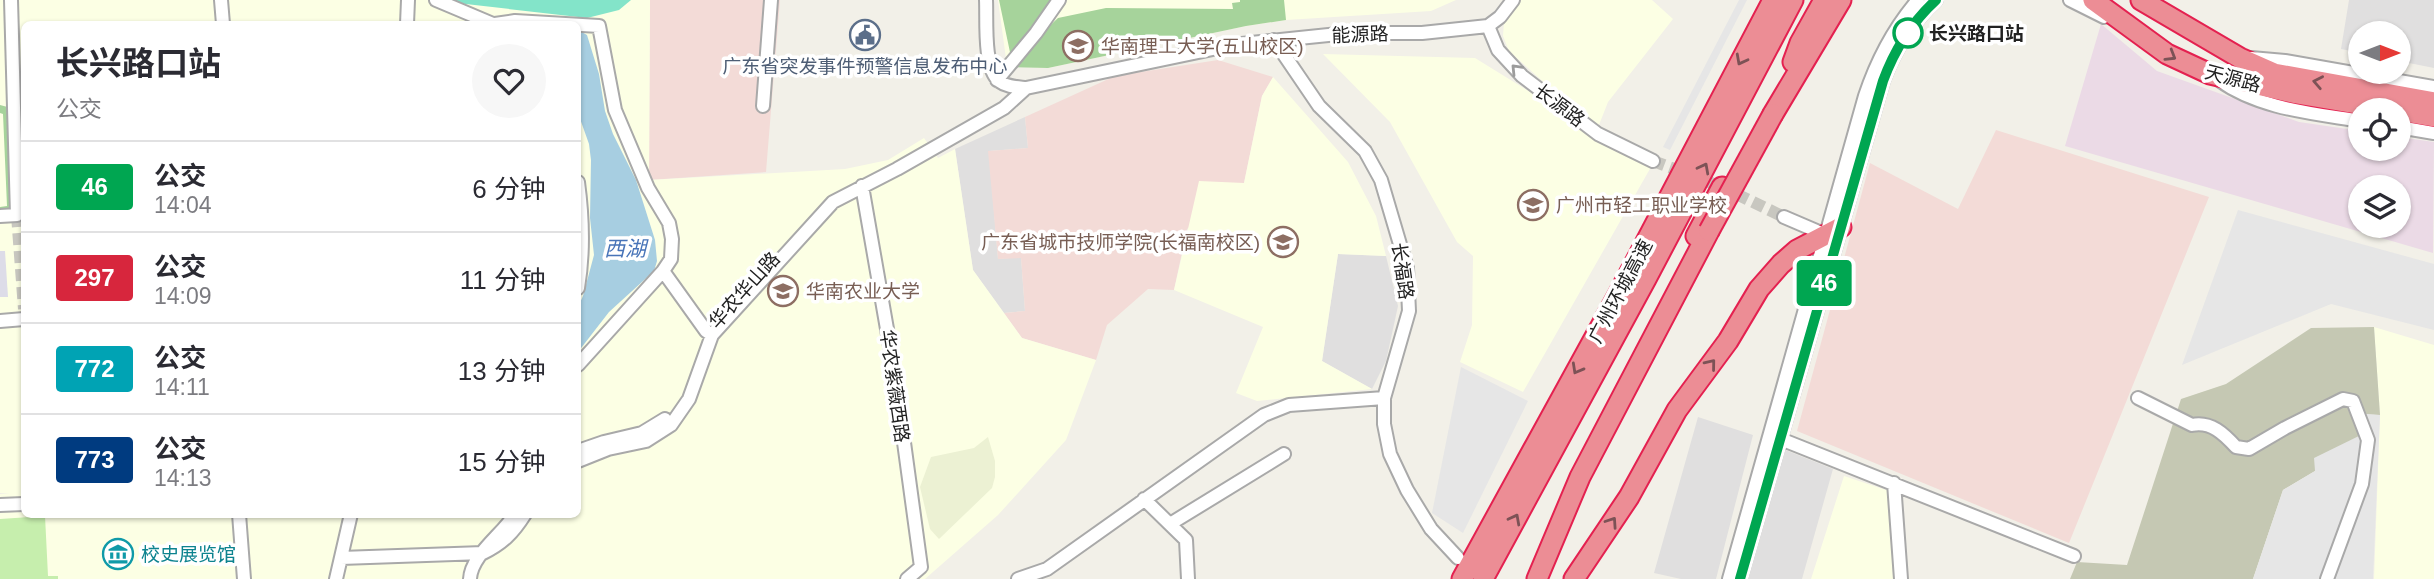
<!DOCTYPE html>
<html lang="zh">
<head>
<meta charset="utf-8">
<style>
	body { margin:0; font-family:Helvetica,"Noto Sans SC",sans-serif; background:#f7f7f7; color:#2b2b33; height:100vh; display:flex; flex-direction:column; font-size:26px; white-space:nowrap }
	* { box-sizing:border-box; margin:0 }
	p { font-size:23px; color:#7c7c81 }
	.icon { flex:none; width:38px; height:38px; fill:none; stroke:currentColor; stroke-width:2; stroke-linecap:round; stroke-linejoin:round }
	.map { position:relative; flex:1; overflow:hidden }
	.drawer { position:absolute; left:21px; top:21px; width:560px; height:497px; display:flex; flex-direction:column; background:#fff; border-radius:10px; box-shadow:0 2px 5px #0004 }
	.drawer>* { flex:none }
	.badge { padding:0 14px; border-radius:5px; font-size:24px; line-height:46px }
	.needle { width:46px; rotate:90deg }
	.buttons { position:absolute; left:2348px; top:21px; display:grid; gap:14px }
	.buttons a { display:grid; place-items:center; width:63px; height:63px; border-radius:50%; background:#fff; box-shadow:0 2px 5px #0004; font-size:35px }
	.map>.badge { position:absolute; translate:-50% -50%; box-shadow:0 0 0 4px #fff }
	.round { display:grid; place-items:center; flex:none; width:74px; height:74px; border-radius:37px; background:#f7f7f7 }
	.head { display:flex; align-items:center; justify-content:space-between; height:119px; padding:0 35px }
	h1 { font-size:33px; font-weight:700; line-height:52px }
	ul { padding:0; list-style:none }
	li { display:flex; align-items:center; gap:21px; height:91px; padding:0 35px; border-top:2px solid #e1e1e2 }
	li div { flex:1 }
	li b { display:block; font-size:26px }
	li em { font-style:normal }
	li .badge { min-width:77px; font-weight:700; text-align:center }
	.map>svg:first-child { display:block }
	.residential { fill:#e0dfdf }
	.commercial { fill:#f3dbd7 }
	.industrial { fill:#ebdae6; fill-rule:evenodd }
	.education { fill:#fcffe4; fill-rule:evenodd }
	.construction { fill:#c5c8b3 }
	.farmland { fill:#ecf1d3 }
	.grass { fill:#c6eead }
	.forest { fill:#a6d39b }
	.pitch { fill:#83e4c9 }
	.parking { fill:#e6e6e6 }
	.plaza { fill:#dddce8 }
	.water { fill:#a7cee1 }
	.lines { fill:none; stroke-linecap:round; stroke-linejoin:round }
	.minor-tunnel { stroke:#c8c7c0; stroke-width:12; stroke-dasharray:12 6; stroke-linecap:butt }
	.minor-casing { stroke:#a9a9a9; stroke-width:16 }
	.highway-casing { stroke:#e42150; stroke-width:23 }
	.minor { stroke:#fff; stroke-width:12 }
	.highway { stroke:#ec8d95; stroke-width:19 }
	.highway-bridge-casing { stroke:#e42150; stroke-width:23; stroke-linecap:butt }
	.highway-bridge { stroke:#ec8d95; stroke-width:19 }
	.oneway { stroke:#7d5256 }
	.oneway2 { stroke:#9c9c9c }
	.line-casing { stroke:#fff; stroke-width:16 }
	.line { stroke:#00a651; stroke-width:10 }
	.stop-dot { fill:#fff; stroke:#00a651; stroke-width:3.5 }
	.labels { text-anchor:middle; stroke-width:7; stroke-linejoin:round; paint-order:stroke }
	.stop-label { font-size:19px; font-weight:bold; fill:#222; stroke:#fff; text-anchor:start }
	.street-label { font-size:19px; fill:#222; stroke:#fff }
	.education-label { font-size:19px; fill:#785e54; stroke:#fff; text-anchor:start }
	.service-label { font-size:19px; fill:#4e5e75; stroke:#fff }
	.culture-label { font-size:19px; fill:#0d838f; stroke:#fff; text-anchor:start }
	.water-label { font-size:21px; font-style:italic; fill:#4874b8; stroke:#fff }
</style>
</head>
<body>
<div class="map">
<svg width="2434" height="579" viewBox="0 0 2434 579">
	<rect width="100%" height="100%" fill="#f2f0e8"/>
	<path class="residential" d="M2349,0H2434V68L2399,61V33H2361V53L2341,49Z
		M1025,117L1028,148L989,151L998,259L1021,257L1025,311L1004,313L973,270L955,149Z
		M1338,254L1386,256L1398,306L1386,361L1372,389L1322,361Z
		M1698,417L1753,435L1716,579H1681L1654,573Z
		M1783,449L1833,469L1802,579H1747Z"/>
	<path class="commercial" d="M650,0H780L766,172L649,180Z
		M1218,60L1273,77L1262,96L1244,183L1187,229L1174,290L1148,289L1107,325L1096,360L1022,338L1004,313L1025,311L1021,258L998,259L988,151L1028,148L1025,117L1115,76Z
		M1996,130L2209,197L2069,543L1797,431L1870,163L1958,209Z"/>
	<path class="industrial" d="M2101,24L2157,71L2299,122L2361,131V149H2399V137L2434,142L2433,253L2065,146ZM2361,187H2399V226H2361Z"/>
	<path class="education" d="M0,0H650L649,180L845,169L888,160L924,138L938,158L955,149L973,270L1022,338L1096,360L1066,440L998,515L925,579H0V494L10,493H0ZM24,24H578V514H24Z
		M998,0H1456L1431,11L1286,20L1246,26L1048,68L1007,66Z
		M1518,0H1652L1673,19L1608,102L1597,130L1509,51L1503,36L1504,22Z
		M1323,54L1475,58L1651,167L1523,392L1460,362L1472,325L1473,256L1457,242L1390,122Z
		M1273,77L1348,162L1376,216L1386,256L1338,254L1322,361L1372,389L1257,401L1236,393L1263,327L1174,290L1199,181L1244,183L1262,96Z
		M2374,327L2434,345V579H2374L2380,415Z
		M1844,476L1889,491L1893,579H1811Z"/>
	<path class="construction" d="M2374,327L2380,415L2354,414L2365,433L2315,471L2283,490L2253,579H2070L2077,562L2127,565L2181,399L2226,384L2311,328Z"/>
	<path class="farmland" d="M988,437L995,461V477L992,488L939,539L930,529L920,487L931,457L974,448Z"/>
	<path class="grass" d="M45,516L48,576H58V579H0V519Z"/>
	<path class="forest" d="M999,0H1053L1011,57Z
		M1240,0H1284L1286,20L1246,26L1048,68L1006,67L1058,18L1106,8L1233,9L1232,3L1240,2Z
		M0,105L15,109L17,215L0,216V207L7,206L3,114L0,113Z"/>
	<path class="pitch" d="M447,0H631L619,10L587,18L457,3Z"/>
	<path class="parking" d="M1739,0H1747L1670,150L1663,147Z
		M2238,210L2434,264V330L2331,304L2182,365Z
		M1461,367L1528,401L1463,533L1432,513Z
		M2354,413L2380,415L2373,579H2253L2283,490L2315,471L2314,458L2365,433Z"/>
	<path class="plaza" d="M0,251H5L8,297H0Z"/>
	<path class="water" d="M578,30L587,35L599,74L605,111L613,134L636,180L655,240L657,261L654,271L609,312L578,352V307L583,296L594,255L590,218L591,160L589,144L578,113Z"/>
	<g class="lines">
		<path class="minor-tunnel" d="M1653,161L1722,187L1784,217
			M17,215L24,309"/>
		<g class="minor-casing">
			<path id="minor" d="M221,0L223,24
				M436,0L493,24
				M986,0C987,20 983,67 999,81C1007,87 1016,87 1026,88L1232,45L1348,33H1422L1488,26L1500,17L1513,0
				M2070,0L2104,17
				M407,24L408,0
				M495,24L515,21L599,26L615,110L648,188L669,223L672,239L671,259L663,271L578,365
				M1488,26L1498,50L1522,76L1598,134L1653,161
				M1274,40L1319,106L1365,151L1381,180L1407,268L1409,311L1384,398V424L1390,454L1407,490L1431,529L1458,558
				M2251,58L2285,61L2434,87
				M997,80L1036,33L1059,0
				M2219,80C2259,109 2313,113 2361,121
				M763,106L771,0
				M2399,127L2434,133
				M578,182C583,219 584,252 578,288
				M862,186L894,369L921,567L907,579
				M0,216L17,215L11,0
				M1784,217L1826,235
				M663,271L706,331L712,335
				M0,321L24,319
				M2138,398L2192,425C2211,421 2224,434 2236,447L2249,449L2285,428L2343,399L2353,401L2368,440L2362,484L2327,579
				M1773,436L2074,556
				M578,451L604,442L642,433L665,419
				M578,461L608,449L646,441L671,425L689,399L712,335L833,202L897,169L1004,108L1026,88
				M1894,483L1901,579
				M1144,499L1186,540L1188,579
				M0,505L24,504
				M239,514L244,579
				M1170,524L1284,454
				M341,558L483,553C503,543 513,533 525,514
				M336,579L351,514
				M470,579C471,555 503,534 515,514
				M1018,579L1047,569L1264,415L1289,405L1384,398
				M1729,579L1865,96C1877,60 1893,29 1918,0
				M1740,579L1883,81C1894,51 1912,22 1936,0"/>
		</g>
		<g class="highway-casing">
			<path id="highway" d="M2093,0L2167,54L2210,74L2297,94L2392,110
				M2141,0L2240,58L2274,73L2434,102
				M1793,62L1800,43L1824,0
				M2399,111L2434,117
				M1773,114L1841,0
				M1696,236L1722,187
				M1462,579L1618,295L1773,0
				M1483,579L1646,279L1793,0
				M1537,579L1580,477L1709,231
				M1574,579L1629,497L1677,410L1728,341L1759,289L1781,264L1797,250L1841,227"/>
		</g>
		<use href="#minor" class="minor"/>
		<use href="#highway" class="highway"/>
		<g class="highway-bridge-casing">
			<path id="highway-bridge" d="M1709,231L1773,114"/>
		</g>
		<use href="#highway-bridge" class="highway-bridge"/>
	</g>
	<defs><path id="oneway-chevron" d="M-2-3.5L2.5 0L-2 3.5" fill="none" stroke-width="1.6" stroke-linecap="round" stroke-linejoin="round" transform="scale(1.75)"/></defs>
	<g class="oneway">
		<use href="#oneway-chevron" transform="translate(2171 56) rotate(31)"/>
		<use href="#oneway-chevron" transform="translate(1741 60) rotate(118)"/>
		<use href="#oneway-chevron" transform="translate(2318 82) rotate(-169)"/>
		<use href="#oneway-chevron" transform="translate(1704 168) rotate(-62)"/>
		<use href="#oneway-chevron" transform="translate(1711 364) rotate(-51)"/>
		<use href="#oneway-chevron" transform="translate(1577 369) rotate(119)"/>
		<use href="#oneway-chevron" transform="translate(1515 519) rotate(-62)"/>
		<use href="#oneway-chevron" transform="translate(1612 522) rotate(-56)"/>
	</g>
	<use class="oneway2" href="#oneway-chevron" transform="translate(1516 69) rotate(-134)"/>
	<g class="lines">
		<g class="line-casing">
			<path id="line" d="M1740,579L1883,81C1894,51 1912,22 1936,0"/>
		</g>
		<use href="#line" class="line"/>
	</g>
	<defs>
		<g id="civic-ring" transform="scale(1.575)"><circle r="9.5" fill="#fff" stroke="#5c6f8a" stroke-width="1.5"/><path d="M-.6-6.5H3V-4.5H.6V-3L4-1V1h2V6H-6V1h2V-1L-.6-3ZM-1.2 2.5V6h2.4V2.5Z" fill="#5c6f8a"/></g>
		<g id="university-ring" transform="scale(1.575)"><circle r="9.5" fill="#fff" stroke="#8d6e63" stroke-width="1.5"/><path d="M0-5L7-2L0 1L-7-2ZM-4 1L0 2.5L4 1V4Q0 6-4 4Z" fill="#8d6e63"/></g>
		<g id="museum-ring" transform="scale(1.575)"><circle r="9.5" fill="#fff" stroke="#0f9aa8" stroke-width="1.5"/><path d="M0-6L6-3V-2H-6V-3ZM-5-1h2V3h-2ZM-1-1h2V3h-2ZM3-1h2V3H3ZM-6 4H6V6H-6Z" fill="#0f9aa8"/></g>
	</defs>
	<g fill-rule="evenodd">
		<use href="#civic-ring" x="865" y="35"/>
		<use href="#university-ring" x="1078" y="46"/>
		<use href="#university-ring" x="1533" y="205"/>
		<use href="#university-ring" x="1283" y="242"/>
		<use href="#university-ring" x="783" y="291"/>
		<use href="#museum-ring" x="118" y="554"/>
	</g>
	<circle class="stop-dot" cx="1908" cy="33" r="14"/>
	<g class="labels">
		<g class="stop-label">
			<text x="1929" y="40">长兴路口站</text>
		</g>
		<g class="street-label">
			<text transform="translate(1360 34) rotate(-2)" y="7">能源路</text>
			<text transform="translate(2233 78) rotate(15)" y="7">天源路</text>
			<text transform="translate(1560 105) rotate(37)" y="7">长源路</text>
			<text transform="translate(1403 271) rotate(82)" y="7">长福路</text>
			<text transform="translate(744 290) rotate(-48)" y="7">华农华山路</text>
			<text transform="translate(1620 291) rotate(-62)" y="7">广州环城高速</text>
			<text transform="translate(895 386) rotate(82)" y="7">华农紫薇西路</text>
		</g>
		<g class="education-label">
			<text x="1101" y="53">华南理工大学(五山校区)</text>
			<text x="1556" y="212">广州市轻工职业学校</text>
			<text x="1260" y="249" text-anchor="end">广东省城市技师学院(长福南校区)</text>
			<text x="806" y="298">华南农业大学</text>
		</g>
		<g class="service-label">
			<text x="865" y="73">广东省突发事件预警信息发布中心</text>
		</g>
		<g class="culture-label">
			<text x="141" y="561">校史展览馆</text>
		</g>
		<g class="water-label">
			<text x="625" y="256">西湖</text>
		</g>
	</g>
</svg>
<div class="buttons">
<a><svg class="needle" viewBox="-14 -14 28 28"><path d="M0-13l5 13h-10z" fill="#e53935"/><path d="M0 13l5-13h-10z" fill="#7c7c81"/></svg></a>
<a><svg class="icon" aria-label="locate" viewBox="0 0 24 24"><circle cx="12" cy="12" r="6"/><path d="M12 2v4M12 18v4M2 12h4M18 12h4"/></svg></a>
<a><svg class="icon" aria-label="layers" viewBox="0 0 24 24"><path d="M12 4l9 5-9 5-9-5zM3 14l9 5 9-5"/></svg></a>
</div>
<b class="badge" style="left:1824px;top:283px;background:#00a651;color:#fff">46</b>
<section class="drawer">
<div class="head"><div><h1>长兴路口站</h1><p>公交</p></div><a class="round"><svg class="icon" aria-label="heart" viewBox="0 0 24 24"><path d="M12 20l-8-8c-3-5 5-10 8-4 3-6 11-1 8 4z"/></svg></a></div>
<ul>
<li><span class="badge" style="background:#00a651;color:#fff">46</span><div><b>公交</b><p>14:04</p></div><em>6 分钟</em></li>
<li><span class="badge" style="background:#d7263d;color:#fff">297</span><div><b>公交</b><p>14:09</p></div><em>11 分钟</em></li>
<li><span class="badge" style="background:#00a3b4;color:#fff">772</span><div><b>公交</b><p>14:11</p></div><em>13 分钟</em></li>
<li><span class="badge" style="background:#003b80;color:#fff">773</span><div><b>公交</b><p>14:13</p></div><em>15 分钟</em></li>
</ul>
</section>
</div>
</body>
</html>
